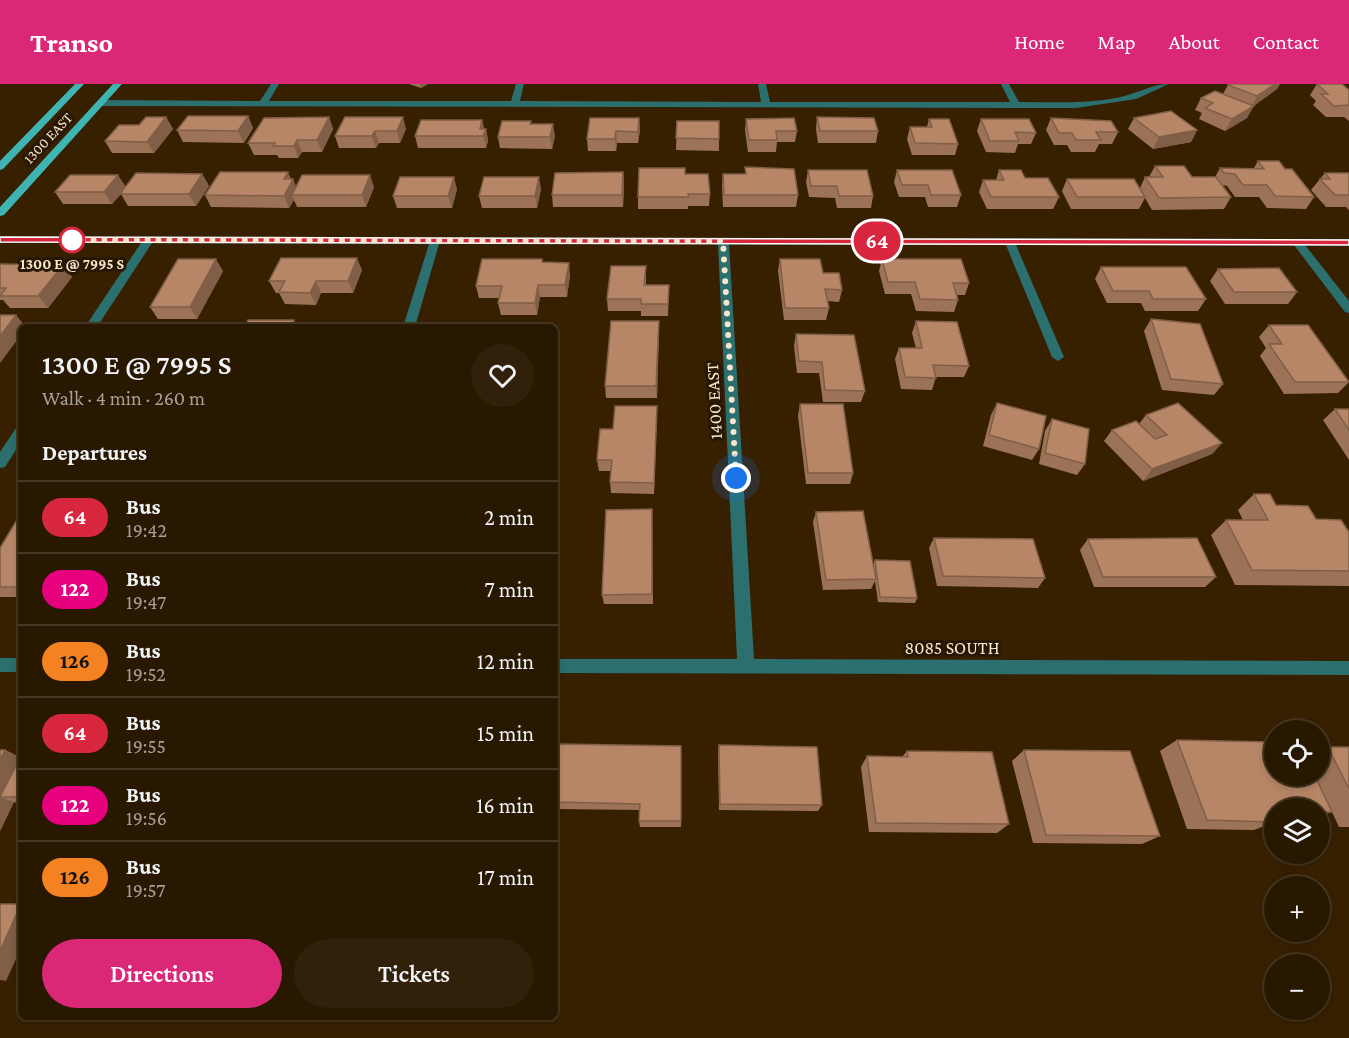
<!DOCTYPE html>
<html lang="en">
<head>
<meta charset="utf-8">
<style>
	body { margin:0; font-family:"Crimson Pro",serif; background:#31210a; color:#f1f3f6; height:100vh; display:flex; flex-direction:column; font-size:22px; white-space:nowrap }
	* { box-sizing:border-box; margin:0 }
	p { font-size:20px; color:#a5a099 }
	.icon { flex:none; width:33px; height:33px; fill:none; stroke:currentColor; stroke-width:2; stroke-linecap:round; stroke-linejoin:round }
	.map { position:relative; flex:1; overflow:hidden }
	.details { position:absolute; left:18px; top:240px; width:540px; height:696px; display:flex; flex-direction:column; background:#291800; border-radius:9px; box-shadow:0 3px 9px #0003,0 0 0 2px #453722 }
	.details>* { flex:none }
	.badge { padding:0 12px; border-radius:20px; font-size:21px; line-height:39px }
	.tools { position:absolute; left:1264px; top:636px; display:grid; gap:12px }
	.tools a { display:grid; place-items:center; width:66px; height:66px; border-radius:50%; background:#291800; box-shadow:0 3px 9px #0003,0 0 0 2px #453722; font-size:30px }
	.you { position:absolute; width:30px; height:30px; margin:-15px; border:4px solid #fff; border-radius:50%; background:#1a73e8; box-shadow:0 0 0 9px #1a73e833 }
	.map>.badge { position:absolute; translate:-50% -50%; box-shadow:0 0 0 3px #fff }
	h2 { padding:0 24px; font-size:22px; line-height:54px }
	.round { display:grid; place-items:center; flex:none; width:63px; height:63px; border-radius:32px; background:#31210a }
	.overview { display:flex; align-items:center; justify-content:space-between; height:102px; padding:0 24px }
	h1 { font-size:28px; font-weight:600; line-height:45px }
	.action { display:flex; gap:12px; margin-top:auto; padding:12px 24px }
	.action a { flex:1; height:69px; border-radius:36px; background:#db2777; color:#fff; font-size:24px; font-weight:600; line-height:69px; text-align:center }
	.action a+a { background:#31210a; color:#f1f3f6 }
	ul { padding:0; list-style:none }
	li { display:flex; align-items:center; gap:18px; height:72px; padding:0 24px; border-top:2px solid #453722 }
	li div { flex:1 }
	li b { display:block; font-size:22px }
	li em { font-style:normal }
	li .badge { min-width:66px; font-weight:700; text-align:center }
	header { display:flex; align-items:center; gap:36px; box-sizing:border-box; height:84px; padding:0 30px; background:#db2777; color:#fff }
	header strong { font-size:28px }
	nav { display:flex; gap:33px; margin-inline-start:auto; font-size:21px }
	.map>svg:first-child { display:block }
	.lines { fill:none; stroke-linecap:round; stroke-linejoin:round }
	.street { fill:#2b6f6e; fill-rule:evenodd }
	.primary { fill:#3fb5b3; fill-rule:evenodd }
	.wall { fill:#9d7358 }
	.shaded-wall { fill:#805e47 }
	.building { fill:#b78666; stroke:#805e47; stroke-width:1.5 }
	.line { fill:#d7263d; stroke:#fff; stroke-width:1.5 }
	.walk { stroke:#f8e5cd; stroke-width:6; stroke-dasharray:0 10.8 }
	.stop-dot { fill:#fff; stroke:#d7263d; stroke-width:3 }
	.labels { text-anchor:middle; stroke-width:6; stroke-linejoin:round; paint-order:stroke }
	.far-street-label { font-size:15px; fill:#f8e5cd; stroke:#281802 }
	.far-stop-label { font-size:15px; font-weight:bold; fill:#f8e5cd; stroke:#281802 }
	.street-label { font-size:18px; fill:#f8e5cd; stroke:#281802 }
</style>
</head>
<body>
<header>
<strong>Transo</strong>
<nav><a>Home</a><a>Map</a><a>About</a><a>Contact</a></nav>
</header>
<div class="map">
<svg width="1349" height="954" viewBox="0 0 1349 954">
	<rect width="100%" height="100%" fill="#372000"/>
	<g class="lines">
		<path class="street" d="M271,0H279L269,17H511L516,0H524L520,17L761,18L758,0H766L770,18H1010L1001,0H1009L1019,18C1051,18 1084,20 1116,14C1134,11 1151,0 1169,0L1136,15L1076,24L101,22L97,19L101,16L260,17Z
			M0,153L1349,155V161H1305L1349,217V229L1345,228L1294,161H1016L1064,273L1058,277L1052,273L1006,161L729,160L754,575L1349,577V591L555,589V575H737L718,160H439L415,243H403L429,160L152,159L97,243H85L141,159H0Z
			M21,342V358L5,383L0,384V368L16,344Z
			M0,574H21V588H0Z"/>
		<path class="primary" d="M75,0H84L3,85L0,86V77Z
			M113,0H122L4,131L0,132V123Z"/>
	</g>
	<path class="wall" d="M409,0H428L421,4Z
		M1230,0H1280L1277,5L1253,22L1247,34L1225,47L1199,35L1202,29L1195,26L1201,14L1223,10L1228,1Z
		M1317,0L1349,6V37L1344,33H1326L1313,21L1316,17L1310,11Z
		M248,32L253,44L244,59L183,58L177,46Z
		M166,33L173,45L154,69H112L105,57L139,41Z
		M329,33L333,45L322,68H302L298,74H279L277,71H254L248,59Z
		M345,33L406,45L400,59H379L376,64H339L335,52Z
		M817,33L878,47L876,59H818L816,45Z
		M639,34L640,46L638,59H617L616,67H588L587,55Z
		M1051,34L1118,48L1112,60H1099L1095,68H1071L1067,61H1054L1046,46Z
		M1134,34L1197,46L1191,58L1153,65L1128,45Z
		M746,35L797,47L795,58H777L776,68H748L745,46Z
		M929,35L958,60L955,71H912L907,55L910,43H927Z
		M981,35L1036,49L1031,60H1018L1015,69L986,68L977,47Z
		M482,36L484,45H486L488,57L486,64H418L415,52Z
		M677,37L719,55V67L676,66Z
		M531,40L555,52L552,65L500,64L498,53Z
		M1258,77L1285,85L1314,113L1306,125L1267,124L1259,113H1235L1227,102L1223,101L1231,113L1224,125L1152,126L1145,114L1139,125H1071L1062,107L1067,95L1140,104L1145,93H1149L1155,82L1192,93H1215L1220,84H1254Z
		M745,83L798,111L796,123H723L722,102L723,90H745Z
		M808,86L873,112L871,124H837L835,114L809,113L806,98Z
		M897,86L961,111L957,123H928L925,113H899L894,98Z
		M999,86L1025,94L1059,113L1053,125H987L979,108L983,96H996Z
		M623,88L624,100L623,123H553L552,111Z
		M1325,89H1349V126L1346,123H1326L1311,106Z
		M202,90L209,102L196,122H128L121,110L112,120H63L55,108L126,103Z
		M685,90L710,110L709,122H688V125H638V113Z
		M291,95L296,103H374L366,123H297L294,116L289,124L211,123L205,111Z
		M457,105L452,124H397L393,112Z
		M541,105L537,124H482L479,112Z
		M542,175L543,178L570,191L567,213H540L537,231H501L498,219L499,214H479L476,202Z
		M780,175L823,189L842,206L839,218L827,217L829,224L826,236H784L778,187Z
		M882,175L969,199L965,211H957L958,216L954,228L916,227L911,210H885L879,187Z
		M0,180L63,181L72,193L48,224H10L3,216H0Z
		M646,182V201H669L668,232H641V227H608L607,215Z
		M1101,183L1206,215L1198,227H1145L1141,219H1107L1095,195Z
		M1218,185L1297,208L1288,220H1225L1210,197Z
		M362,186L353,209H321L316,221L285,220L279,209H276L269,197Z
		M223,187L197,235H158L150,223Z
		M1151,235L1223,300L1214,311L1162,306L1144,247Z
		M659,237L657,314H606L605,302Z
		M916,237L969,282L964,293H936L932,306L901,305L895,275L899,264H916L912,249Z
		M1269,241L1349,297V298L1338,309L1284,310L1260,272L1266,264L1259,253Z
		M796,250L865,307L861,318H823L819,289H797L794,262Z
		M997,319L1039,365L1032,376L983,362L991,331Z
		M800,320L853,389L850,400H806L798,332Z
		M657,322L654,410L611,409L610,398L611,387H599L597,376L613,345Z
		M1335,325H1349V376L1323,336Z
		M1146,331L1222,359L1212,370L1143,397L1104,357L1112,346L1139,340Z
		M1052,335L1085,380L1077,391L1039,380L1045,347Z
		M1254,410L1276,421L1349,448V502L1235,501L1211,451L1226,436H1243L1238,426Z
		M652,425L653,520H604L602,511Z
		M816,428L873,481L875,476L917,514L915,519L878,518L875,497L871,505L823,506L813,438Z
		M21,429V513H0V464Z
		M934,454L1045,494L1038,504L937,502L929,464Z
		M1088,455L1216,493L1205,503H1094L1080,466Z
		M1177,656L1275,692H1320V667L1328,663H1349V743H1339L1332,728L1320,732V724H1275V738L1254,746L1187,745L1160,667Z
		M719,661L822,721L818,727L719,726L718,669Z
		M681,662V743H640L639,737L640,726L556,725L555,723V698Z
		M0,666H5L20,673L21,672V720L14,718L0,747Z
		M1024,666L1160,752L1142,760L1033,759L1012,677Z
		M907,667L1009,740L997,749L869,748L861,683L867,672L902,673Z"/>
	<path class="shaded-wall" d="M420,0H428L421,4Z
		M1275,0H1280L1277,5L1251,24L1257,12Z
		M1254,22L1247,34L1225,47L1232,35Z
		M248,32L253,44L244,59L238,47Z
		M166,33L173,45L154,69L147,58Z
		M329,33L333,45L322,68L317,56Z
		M403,33L406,45L400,59L397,47Z
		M639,34L640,46L638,59V48Z
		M482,36L485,48L480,45Z
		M553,40L555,52L552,65L550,53Z
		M486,45L488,57L486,64L483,52Z
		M1197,46L1191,58L1153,65L1159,53Z
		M375,47L379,59L376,64L372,52Z
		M616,47L617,59L616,67L615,55Z
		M297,56L302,68L298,74L294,62Z
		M288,88L292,97L293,95L298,107L292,111L294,116L289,124L284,112V95Z
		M623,88L624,100L623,123L622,111Z
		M202,90L209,102L196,122L189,110Z
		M118,91L126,103L112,120L104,108Z
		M370,91L374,103L366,123L362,111Z
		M454,93L457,105L452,124L448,112Z
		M539,93L541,105L537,124L535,112Z
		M357,174L362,186L353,209L348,197Z
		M216,175L223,187L197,235L190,223Z
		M569,179L570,191L567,213L565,201Z
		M63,181L72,193L48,224L38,212Z
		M316,197L321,209L316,221L310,209Z
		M538,201L540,213L537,231L535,219Z
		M16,231L26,243H21V251L0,279V252Z
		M294,236L298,243H291Z
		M659,237V249L657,314L656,302Z
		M657,322V334L654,410V399Z
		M1222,359L1212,370L1143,397L1152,385Z
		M5,666L21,674L0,713L14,718L0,747V676Z
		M21,821V864L6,897L0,896V867Z"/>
	<path class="building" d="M1230,0H1275L1257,12L1228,1Z
		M1317,0H1342L1349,6V21L1334,22L1321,10H1328Z
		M1215,7L1254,22L1232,35L1205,24L1213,19L1201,14Z
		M1171,27L1197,46L1159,53L1134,34Z
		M188,32H248L238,47L177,46Z
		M146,33H166L147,58L105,57L119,41H139Z
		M329,33L317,56H297L294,62H273L275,59H248L264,34Z
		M345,33H403L397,47H375L372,52H335Z
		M817,33L874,34L878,47H820Z
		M590,34H639L638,48L616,47L615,55H587Z
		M794,34L797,47H776L777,56H749L746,35Z
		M1051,34L1111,37L1118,48H1096L1101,56H1076L1072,49H1059Z
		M929,35H949L958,60L915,59L910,43H932Z
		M981,35H1029L1036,49L1015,48L1019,57H990Z
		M421,36H482L480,45H486L483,52H415Z
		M502,37H531L530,40H553L550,53H498Z
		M677,37H719V55L676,54Z
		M1258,77H1279L1285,85H1292L1314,113L1275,112L1267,101H1243L1235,90L1224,89L1220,84L1264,85Z
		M1155,82H1184L1192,93H1216L1231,113L1159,114L1145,93H1163Z
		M745,83L794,85L798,111H724L723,90H746Z
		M639,84H685V90H708L710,110H688L689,113H638Z
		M808,86H867L873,112H839L837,102H811Z
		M897,86H952L961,111H931L928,101H902Z
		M999,86H1021L1025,94H1048L1059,113H991L983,96H1004Z
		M220,88H288L284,95H293L284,112L205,111Z
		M623,88L622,111H552L555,89Z
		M136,89L202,90L189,110H120Z
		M1325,89H1349V111H1335L1320,95H1330Z
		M70,91H118L104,108H55Z
		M302,91H370L362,111H292Z
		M400,93H454L448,112H393Z
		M484,93H539L535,112H479Z
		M1067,95H1134L1145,113H1077Z
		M281,174H357L348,197H316L310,209L279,208L285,197H269Z
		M178,175H216L190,223H150Z
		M482,175H542V178L569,179L565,201H538L535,219H498L502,202H476Z
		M780,175H820L823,189H839L842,206L825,205L829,224H785Z
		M882,175H961L969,199H953L958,216L920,215L915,198H888Z
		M0,180L63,181L38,212H0L6,204H0Z
		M611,182H646L644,201H669L668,220H641V215H607Z
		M1101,183H1186L1206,215H1153L1149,207H1113Z
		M1279,184L1297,208H1234L1218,185Z
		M0,231H16L0,252Z
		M1151,235L1200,240L1223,300L1171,295Z
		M248,236H294L291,243H245Z
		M611,237H659L656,302H605Z
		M916,237L957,238L969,282L933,281L936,294L905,293L899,264H922Z
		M138,239H179L177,243H136Z
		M500,239L534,240L533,243H499Z
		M1269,241H1308L1349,298H1295L1269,260H1282Z
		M796,250L854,251L865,307L825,306L822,278L799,277Z
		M997,319L1046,332L1039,365L989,351Z
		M1178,319L1222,359L1152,385L1112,346L1136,337L1155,355L1167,351L1146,331Z
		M800,320H843L853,389H808Z
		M615,322H657L654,399L610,398L612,376H597L600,345H613Z
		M1335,325H1349V346Z
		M1052,335L1089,345L1085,380L1045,369Z
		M1254,410H1270L1276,421L1308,422L1316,435L1341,436L1349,448V487L1252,486L1226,436H1268Z
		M652,425V510L602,511L606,426Z
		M863,427L876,495L826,496L816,428Z
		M21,429V503H0V464Z
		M934,454L1033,455L1045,494L943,492Z
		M1197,454L1216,493H1103L1088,455Z
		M875,476L910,477L917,514L880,513Z
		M1177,656L1275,658V692H1315L1332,728H1320V724H1275V727H1271L1275,738L1207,736Z
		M559,660L681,662V737H639L640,720L555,718V698Z
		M719,661L817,663L822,721L720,720Z
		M1328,663H1349V705Z
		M0,666H5L0,676Z
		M1024,666L1130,667L1160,752L1046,751Z
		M907,667L992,668L1009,740L876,739L867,672L908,673Z
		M21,672V713H0Z
		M0,820H21L0,867Z"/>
	<path class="line" d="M0,153L1349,156V161L0,158Z"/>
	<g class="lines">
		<path class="walk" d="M72,156L723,157L736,394"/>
	</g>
	<circle class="stop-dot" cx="72" cy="156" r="12"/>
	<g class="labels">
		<g class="far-street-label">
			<text transform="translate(48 54) rotate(-47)" y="5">1300 EAST</text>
		</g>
		<g class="far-stop-label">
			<text x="72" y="185">1300 E @ 7995 S</text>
		</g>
		<g class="street-label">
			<text transform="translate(714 317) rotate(-93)" y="6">1400 EAST</text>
			<text x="952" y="570">8085 SOUTH</text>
		</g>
	</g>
</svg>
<div class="tools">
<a><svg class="icon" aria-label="locate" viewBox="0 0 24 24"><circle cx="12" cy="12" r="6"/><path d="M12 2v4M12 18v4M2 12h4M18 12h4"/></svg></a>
<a><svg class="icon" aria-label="layers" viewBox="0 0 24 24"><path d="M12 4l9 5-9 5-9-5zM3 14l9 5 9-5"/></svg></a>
<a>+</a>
<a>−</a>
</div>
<div class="you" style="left:736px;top:394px"></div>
<b class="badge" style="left:877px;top:157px;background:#d7263d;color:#fff">64</b>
<section class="details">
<div class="overview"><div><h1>1300 E @ 7995 S</h1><p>Walk · 4 min · 260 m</p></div><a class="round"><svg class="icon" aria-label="heart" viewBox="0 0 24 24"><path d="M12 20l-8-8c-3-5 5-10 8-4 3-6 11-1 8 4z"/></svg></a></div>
<h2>Departures</h2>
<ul>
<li><span class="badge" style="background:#d7263d;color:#fff">64</span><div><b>Bus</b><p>19:42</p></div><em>2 min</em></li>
<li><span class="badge" style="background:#e6007e;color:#fff">122</span><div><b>Bus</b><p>19:47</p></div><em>7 min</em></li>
<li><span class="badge" style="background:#f58220;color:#111">126</span><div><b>Bus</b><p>19:52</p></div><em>12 min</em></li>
<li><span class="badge" style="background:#d7263d;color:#fff">64</span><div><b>Bus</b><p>19:55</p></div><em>15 min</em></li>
<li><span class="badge" style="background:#e6007e;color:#fff">122</span><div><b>Bus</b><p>19:56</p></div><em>16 min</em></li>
<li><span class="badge" style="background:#f58220;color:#111">126</span><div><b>Bus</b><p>19:57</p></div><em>17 min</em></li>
</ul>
<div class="action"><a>Directions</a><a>Tickets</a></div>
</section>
</div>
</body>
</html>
